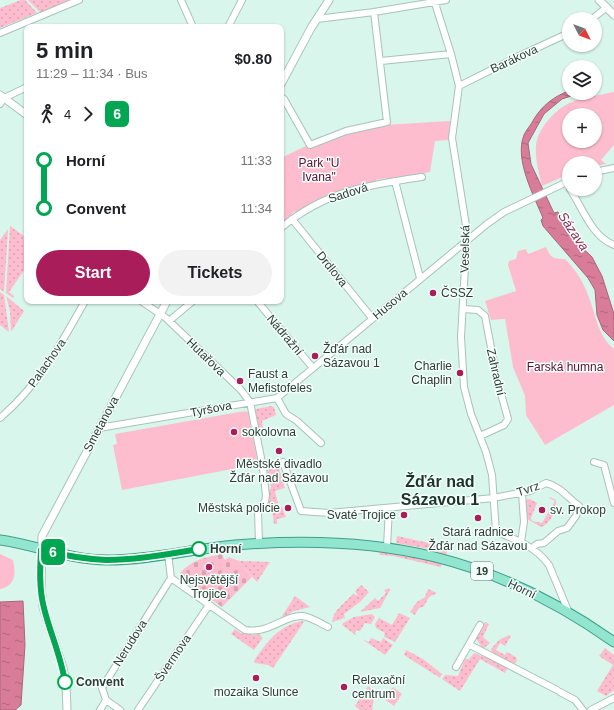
<!DOCTYPE html>
<html lang="en">
<head>
<meta charset="utf-8">
<style>
	body { margin:0; font-family:Helvetica,sans-serif; background:#f2f2f2; color:#202124; height:100vh; display:flex; flex-direction:column; font-size:15px; white-space:nowrap }
	* { box-sizing:border-box; margin:0 }
	p { font-size:13px; color:#757577 }
	.icon { flex:none; width:22px; height:22px; fill:none; stroke:currentColor; stroke-width:2; stroke-linecap:round; stroke-linejoin:round }
	.map { position:relative; flex:1; overflow:hidden }
	.details { position:absolute; left:24px; top:24px; width:260px; height:280px; display:flex; flex-direction:column; background:#fff; border-radius:8px; box-shadow:0 1px 3px #0004 }
	.details>* { flex:none }
	.badge { padding:0 8px; border-radius:6px; font-size:14px; line-height:26px }
	.needle { width:26px; rotate:132deg }
	.buttons { position:absolute; left:562px; top:12px; display:grid; gap:8px }
	.buttons a { display:grid; place-items:center; width:40px; height:40px; border-radius:50%; background:#fff; box-shadow:0 1px 3px #0004; font-size:20px }
	.map>.badge { position:absolute; translate:-50% -50%; box-shadow:0 0 0 2px #fff }
	.legs { display:flex; align-items:center; gap:6px; height:44px; padding:0 12px; font-size:13px }
	.legs p { margin-inline-start:auto }
	.overview { display:flex; align-items:center; justify-content:space-between; height:68px; padding:0 12px }
	h1 { font-size:22px; font-weight:700; line-height:30px }
	.action { display:flex; gap:8px; margin-top:auto; padding:8px 12px }
	.action a { flex:1; height:46px; border-radius:24px; background:#aa1d5b; color:#fff; font-size:16px; font-weight:700; line-height:46px; text-align:center }
	.action a+a { background:#f2f2f2; color:#202124 }
	ul { padding:0 12px; list-style:none }
	li { display:flex; align-items:center; gap:14px; height:48px; font-size:15px }
	li i { display:grid; place-items:center; width:6px; height:100%; margin:0 5px; background:currentColor }
	li i::after { content:''; width:10px; height:10px; margin:-5px; border:3px solid; border-radius:50%; background:#fff }
	li p { margin-inline-start:auto }
	li:first-child i { background:linear-gradient(#0000 50%,currentColor 0) }
	li:last-child i { background:linear-gradient(currentColor 50%,#0000 0) }
	.map>svg:first-child { display:block }
	.grass { fill:url(#grass-dots) }
	.cemetery { fill:url(#cemetery-stones) }
	.park { fill:#fdbdce; fill-rule:evenodd }
	.water { fill:url(#water-ripples); stroke:#a6687c }
	.lines { fill:none; stroke-linecap:round; stroke-linejoin:round }
	.minor-casing { stroke:#a7c3b9; stroke-width:8 }
	.tertiary-casing { stroke:#a7c3b9; stroke-width:9 }
	.primary-casing { stroke:#409f86; stroke-width:11 }
	.minor { stroke:#fff; stroke-width:6 }
	.tertiary { stroke:#fff; stroke-width:7 }
	.primary { stroke:#92e6d0; stroke-width:9 }
	.line-1-casing { stroke:#fff; stroke-width:9 }
	.line-1 { stroke:#00a651; stroke-width:6 }
	.poi-dot { fill:#aa1d5b; stroke:#f3fffb; stroke-width:1.5 }
	.stop-1-dot { fill:#fff; stroke:#00a651; stroke-width:2 }
	.labels { text-anchor:middle; stroke-width:3; stroke-linejoin:round; paint-order:stroke }
	.shield { fill:#f3fffb; stroke:#6a7672; stroke-width:1 }
	.shield-label { font-size:11px; font-weight:bold; fill:#303b37 }
	.street-label { font-size:12px; fill:#303b37; stroke:#f3fffb }
	.park-label { font-size:12px; fill:#610e32; stroke:#f3fffb }
	.poi-label { font-size:12px; fill:#303b37; stroke:#f3fffb; text-anchor:start }
	.stop-label { font-size:12px; font-weight:bold; fill:#303b37; stroke:#f3fffb; text-anchor:start }
	.water-label { font-size:13px; font-style:italic; fill:#922652; stroke:#f3fffb }
	.district-label { font-size:16px; font-weight:bold; fill:#1b332b; stroke:#f3fffb }
</style>
</head>
<body>
<div class="map">
<svg width="614" height="710" viewBox="0 0 614 710">
	<defs>
		<pattern id="grass-dots" width="8" height="8" patternUnits="userSpaceOnUse"><rect width="8" height="8" fill="#fdbdce"/><path d="M2 2h.1M6 6h.1" fill="none" stroke="#d9a3b2" stroke-width="1.8" stroke-linecap="round"/></pattern>
		<pattern id="cemetery-stones" width="16" height="16" patternUnits="userSpaceOnUse"><rect width="16" height="16" fill="#fdbdce"/><path d="M2 7V4a2 2 0 0 1 4 0v3zM10 15v-3a2 2 0 0 1 4 0v3z" fill="#d9a3b2"/></pattern>
		<pattern id="water-ripples" width="26" height="14" patternUnits="userSpaceOnUse"><rect width="26" height="14" fill="#d87c99"/><path d="M2 4q2-2 4 0t4 0M15 11q2-2 4 0t4 0" fill="none" stroke="#b0677e"/></pattern>
	</defs>
	<rect width="100%" height="100%" fill="#d9f6ec"/>
	<path class="grass" d="M21,0H25L37,13L0,28V8Z
		M28,0H73L41,13Z
		M10,226L27,238V266L9,292L14,296L13,298L6,293Z
		M8,229L4,292L0,289V240Z
		M0,292L4,295L9,332L0,325Z
		M6,296L24,311L11,332L10,311Z
		M271,406L274,407L276,415L262,421L263,428L258,430L255,410L256,409Z
		M272,468L279,469L285,488L275,491L279,508L282,507L286,517L277,519V524H274L272,509L269,508L267,490L271,489L270,474L266,473Z
		M550,497L556,500C557,510 551,523 541,527L527,519L525,504L527,499H530L537,503L531,518L532,521L542,523L555,501L549,498Z
		M397,536L447,547L448,549L446,555L430,549L396,543Z
		M379,552L430,560L441,564V567L393,556L380,555Z
		M230,558L240,561L270,562L257,582L237,560H231Z
		M361,585L369,592L360,602L344,614L345,618L332,622C333,610 345,603 353,594L358,596L355,591Z
		M389,588L390,590L380,608L360,612L375,598L378,601L386,593L384,590Z
		M428,589L437,593L429,597L424,606L418,609L415,615L410,612L417,602L425,597Z
		M295,596L310,607L294,611L283,617L282,616Z
		M399,613L410,618L395,642L384,637L385,633L376,628L375,624L379,618L392,625Z
		M372,614L375,617L371,624L365,623L360,631L357,630L355,633L357,636L342,625L343,623L354,617Z
		M302,621L304,622L273,668L268,665L255,663L254,661C266,643 279,625 302,621Z
		M485,622L489,624L483,637L490,643L483,649L477,640V636Z
		M235,629L242,634L244,631L252,635L260,634L262,639L254,650L231,634Z
		M509,635L511,636L505,646L500,643L496,650L505,655L507,652L517,658L516,663L513,664L493,654L491,649L499,640Z
		M371,638L381,642L383,638L393,645L385,655L362,639L369,642Z
		M605,648L614,655V690L606,696L597,691L613,665L599,656Z
		M406,650L423,659L442,674L440,678L404,655Z
		M474,653L484,657L486,655L508,667L505,673L480,659L460,691L442,679L445,675L458,676L465,659H469Z
		M368,686L375,692L372,710H360L355,706Z"/>
	<path class="cemetery" d="M222,554L225,560L229,557L231,560H237L252,577L222,607L180,578V573C192,560 205,557 222,554Z"/>
	<path class="park" d="M614,92V145L601,160L606,164L595,166V163H569V174L542,186C539,173 535,159 536,146C537,129 556,108 572,102C585,97 600,95 614,92ZM569,115H595V141H569Z
		M450,121L449,140L435,141L430,172L387,180L386,178L376,180V182C347,188 321,196 296,213L295,211L281,225V156L283,157L308,145L384,125Z
		M546,247C551,258 553,259 565,259C575,269 583,281 588,295C596,314 597,335 614,349V405L545,445L526,415L525,396L513,367L505,319L491,320L485,301L516,291L508,265L509,261L516,259L518,251L526,249L528,254Z
		M245,411L248,412L258,464L122,490L113,445L117,444L115,434Z
		M0,554L13,560C16,573 16,586 0,589Z
		M393,687L402,694L394,706L384,699Z"/>
	<path class="water" d="M569,91V93H580L562,99L544,114L528,143L531,164L554,213L558,212L566,232L592,257L602,276L614,314V341L603,330L597,315L595,290L588,278L543,226L541,220L543,218C534,196 514,159 524,135C526,130 531,125 534,119C542,106 554,96 569,91Z
		M23,601L25,645L21,705L15,710H0V602Z"/>
	<g class="lines">
		<g class="minor-casing">
			<path id="minor" d="M181,0L193,27
				M434,0L451,54L459,86L452,138L467,232L461,337L464,387L471,414L486,452L492,475L496,532C516,539 536,547 549,565L569,613
				M317,19L374,12L446,0
				M592,19L607,7
				M228,27L242,0
				M0,33L79,0
				M381,61L451,54
				M459,86L517,57L569,33
				M281,97L284,99L310,145L346,131L387,122L374,12
				M0,104L4,98L27,87
				M595,172L614,168
				M395,181L420,278
				M570,189C582,207 592,237 614,245
				M292,219L372,318
				M281,228C325,191 368,185 422,177
				M141,301L166,318L241,390L250,402L263,468L266,496L265,501L258,511L259,544
				M257,301L313,368
				M463,309L478,310L485,316L497,379L508,419L504,425L480,436
				M169,321L193,301
				M277,398L286,414L297,421L321,443
				M0,418C38,386 61,344 85,301
				M99,428L277,398L487,224L504,212L569,181
				M594,462L604,465L614,503
				M263,468L283,462L301,511L329,513L494,498
				M498,497L530,491L546,483C560,486 568,498 579,506L576,516L567,528L558,531L544,543L537,544L532,548
				M521,542L524,522L522,493
				M387,547L389,508
				M168,554L171,578
				M171,578L245,630C270,634 284,615 302,616C311,617 320,623 328,627
				M470,645L557,690
				M456,667L480,625
				M560,692L575,700L583,710
				M106,700L120,710
				M100,710L106,700L102,688L171,578
				M138,710L209,605
				M591,710L614,698"/>
		</g>
		<g class="tertiary-casing">
			<path id="tertiary" d="M599,0L614,15
				M281,84L311,28L329,0
				M0,95L27,115
				M67,710L66,684L63,668L43,607L41,587L42,536L167,301"/>
		</g>
		<g class="primary-casing">
			<path id="primary" d="M0,540C36,545 70,560 107,560C150,560 192,549 235,545C382,533 492,556 614,642"/>
		</g>
		<use href="#minor" class="minor"/>
		<use href="#tertiary" class="tertiary"/>
		<use href="#primary" class="primary"/>
	</g>
	<g class="lines">
		<g class="line-1-casing">
			<path id="line-1" d="M65,682C61,656 50,633 44,608C39,589 40,569 41,550C62,555 84,559 106,560C137,560 168,554 199,549"/>
		</g>
		<use href="#line-1" class="line-1"/>
	</g>
	<g class="poi-dot">
		<circle cx="433" cy="293" r="4"/>
		<circle cx="315" cy="356" r="4"/>
		<circle cx="460" cy="373" r="4"/>
		<circle cx="240" cy="381" r="4"/>
		<circle cx="234" cy="432" r="4"/>
		<circle cx="279" cy="451" r="4"/>
		<circle cx="288" cy="508" r="4"/>
		<circle cx="542" cy="510" r="4"/>
		<circle cx="404" cy="515" r="4"/>
		<circle cx="478" cy="518" r="4"/>
		<circle cx="209" cy="567" r="4"/>
		<circle cx="256" cy="678" r="4"/>
		<circle cx="344" cy="687" r="4"/>
	</g>
	<g class="stop-1-dot">
		<circle cx="199" cy="549" r="7"/>
		<circle cx="65" cy="682" r="7"/>
	</g>
	<g class="labels">
		<rect class="shield" x="471" y="562" width="22" height="18" rx="3"/>
		<g class="shield-label">
			<text x="482" y="575">19</text>
		</g>
		<g class="street-label">
			<text transform="translate(514 59) rotate(-25)" y="4">Barákova</text>
			<text transform="translate(348 193) rotate(-18)" y="4">Sadová</text>
			<text transform="translate(465 249) rotate(-89)" y="4">Veselská</text>
			<text transform="translate(332 269) rotate(51)" y="4">Drdlova</text>
			<text transform="translate(390 304) rotate(-40)" y="4">Husova</text>
			<text transform="translate(285 335) rotate(50)" y="4">Nádražní</text>
			<text transform="translate(206 357) rotate(44)" y="4">Hutařova</text>
			<text transform="translate(47 363) rotate(-55)" y="4">Palachova</text>
			<text transform="translate(496 372) rotate(77)" y="4">Zahradní</text>
			<text transform="translate(211 409) rotate(-11)" y="4">Tyršova</text>
			<text transform="translate(101 424) rotate(-62)" y="4">Smetanova</text>
			<text transform="translate(528 489) rotate(-18)" y="4">Tvrz</text>
			<text transform="translate(522 589) rotate(26)" y="4">Horní</text>
			<text transform="translate(130 643) rotate(-58)" y="4">Nerudova</text>
			<text transform="translate(173 658) rotate(-56)" y="4">Švermova</text>
		</g>
		<g class="park-label">
			<text x="319" y="167">Park "U<tspan x="319" dy="14">Ivana"</tspan></text>
			<text x="565" y="371">Farská humna</text>
		</g>
		<g class="poi-label">
			<text x="441" y="297">ČSSZ</text>
			<text x="323" y="353">Žďár nad<tspan x="323" dy="14">Sázavou 1</tspan></text>
			<text x="452" y="370" text-anchor="end">Charlie<tspan x="452" dy="14">Chaplin</tspan></text>
			<text x="248" y="378">Faust a<tspan x="248" dy="14">Mefistofeles</tspan></text>
			<text x="242" y="436">sokolovna</text>
			<text x="279" y="468" text-anchor="middle">Městské divadlo<tspan x="279" dy="14">Žďár nad Sázavou</tspan></text>
			<text x="280" y="512" text-anchor="end">Městská policie</text>
			<text x="550" y="514">sv. Prokop</text>
			<text x="396" y="519" text-anchor="end">Svaté Trojice</text>
			<text x="478" y="536" text-anchor="middle">Stará radnice<tspan x="478" dy="14">Žďár nad Sázavou</tspan></text>
			<text x="209" y="584" text-anchor="middle">Nejsvětější<tspan x="209" dy="14">Trojice</tspan></text>
			<text x="352" y="684">Relaxační<tspan x="352" dy="14">centrum</tspan></text>
			<text x="256" y="696" text-anchor="middle">mozaika Slunce</text>
		</g>
		<g class="stop-label">
			<text x="210" y="553">Horní</text>
			<text x="76" y="686">Convent</text>
		</g>
		<g class="water-label">
			<text transform="translate(574 231) rotate(56)" y="5">Sázava</text>
		</g>
		<g class="district-label">
			<text x="440" y="487">Žďár nad<tspan x="440" dy="18">Sázavou 1</tspan></text>
		</g>
	</g>
</svg>
<div class="buttons">
<a><svg class="needle" viewBox="-14 -14 28 28"><path d="M0-13l5 13h-10z" fill="#e53935"/><path d="M0 13l5-13h-10z" fill="#757577"/></svg></a>
<a><svg class="icon" aria-label="layers" viewBox="0 0 24 24"><path d="M12 4l9 5-9 5-9-5zM3 14l9 5 9-5"/></svg></a>
<a>+</a>
<a>−</a>
</div>
<b class="badge" style="left:53px;top:552px;background:#00a651;color:#fff">6</b>
<section class="details">
<div class="overview"><div><h1>5 min</h1><p>11:29 – 11:34 · Bus</p></div><b>$0.80</b></div>
<div class="legs"><svg class="icon" aria-label="walk" viewBox="0 0 24 24"><circle cx="13" cy="4" r="2"/><path d="M13 8l-2 6 4 7M11 14l-3 7M7 12l3-4h3l4 4"/></svg>4<svg class="icon" aria-label="forward" viewBox="0 0 24 24"><path d="M9 5l7 7-7 7"/></svg><b class="badge" style="background:#00a651;color:#fff">6</b></div>
<ul>
<li><i style="color:#00a651"></i><b>Horní</b><p>11:33</p></li>
<li><i style="color:#00a651"></i><b>Convent</b><p>11:34</p></li>
</ul>
<div class="action"><a>Start</a><a>Tickets</a></div>
</section>
</div>
</body>
</html>
